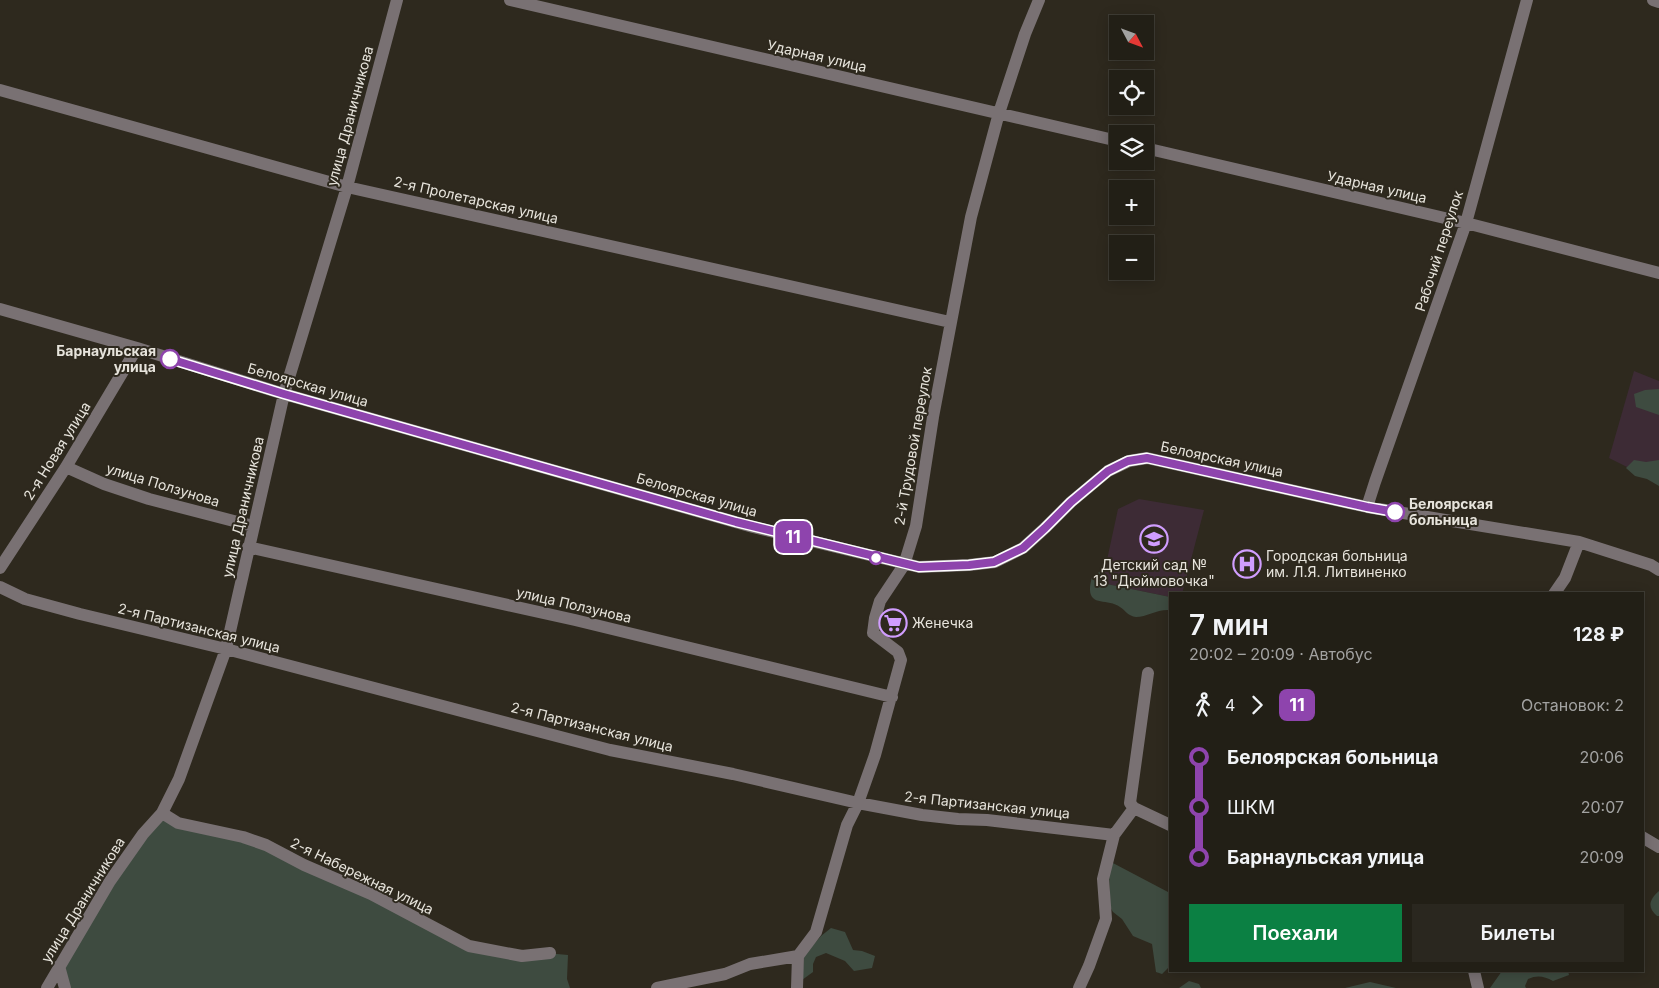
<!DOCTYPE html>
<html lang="ru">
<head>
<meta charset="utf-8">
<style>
	body { margin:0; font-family:Inter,sans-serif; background:#2a271f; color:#f1f3f6; height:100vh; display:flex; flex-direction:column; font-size:19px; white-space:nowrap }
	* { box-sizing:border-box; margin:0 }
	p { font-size:16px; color:#a2a2a1 }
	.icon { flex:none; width:28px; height:28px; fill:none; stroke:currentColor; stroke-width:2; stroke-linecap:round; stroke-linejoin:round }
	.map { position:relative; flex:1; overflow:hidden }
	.side { position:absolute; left:1169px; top:592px; width:475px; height:380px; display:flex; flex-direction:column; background:#221f16; border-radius:0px; box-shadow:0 2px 12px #0003,0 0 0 1px #3f3d35 }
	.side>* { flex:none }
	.badge { padding:0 10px; border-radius:8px; font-size:18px; line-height:32px }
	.needle { width:32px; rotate:131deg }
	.tools { position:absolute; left:1109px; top:15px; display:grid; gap:10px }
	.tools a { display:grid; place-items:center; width:45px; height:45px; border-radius:0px; background:#221f16; box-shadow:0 2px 12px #0003,0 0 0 1px #3f3d35; font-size:25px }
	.map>.badge { position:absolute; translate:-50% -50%; box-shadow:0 0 0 2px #fff }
	.legs { display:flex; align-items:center; gap:8px; height:55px; padding:0 20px; font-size:16px }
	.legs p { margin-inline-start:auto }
	.summary { display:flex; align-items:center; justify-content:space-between; height:85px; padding:0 20px }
	h1 { font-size:28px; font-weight:600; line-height:38px }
	.primary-button { display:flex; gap:10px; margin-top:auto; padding:10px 20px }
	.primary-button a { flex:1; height:58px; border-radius:0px; background:#0b8043; color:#fff; font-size:20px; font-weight:600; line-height:58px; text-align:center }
	.primary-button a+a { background:#2a271f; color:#f1f3f6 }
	ul { padding:0 20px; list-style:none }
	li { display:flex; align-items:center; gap:18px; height:50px; font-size:19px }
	li i { display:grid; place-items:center; width:8px; height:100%; margin:0 6px; background:currentColor }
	li i::after { content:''; width:12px; height:12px; margin:-6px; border:4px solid; border-radius:50%; background:#221f16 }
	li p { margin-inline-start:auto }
	li:first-child i { background:linear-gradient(#0000 50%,currentColor 0) }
	li:last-child i { background:linear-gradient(currentColor 50%,#0000 0) }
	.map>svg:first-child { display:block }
	.education { fill:#3d2b35 }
	.green { fill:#3e4b40 }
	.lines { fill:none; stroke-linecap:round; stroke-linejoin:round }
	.minor { stroke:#797173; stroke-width:12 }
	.line-1-casing { stroke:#fff; stroke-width:11 }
	.line-1 { stroke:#8e44ad; stroke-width:8 }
	.stop-1-dot { fill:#fff; stroke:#8e44ad; stroke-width:2.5 }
	.labels { text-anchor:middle; stroke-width:4; stroke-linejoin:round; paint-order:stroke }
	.street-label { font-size:14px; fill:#e7e4dc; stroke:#2e291e }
	.stop-label { font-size:14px; font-weight:bold; fill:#e7e4dc; stroke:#2e291e; text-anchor:end }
	.poi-label { font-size:14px; fill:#e7e4dc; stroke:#2e291e; text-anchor:start }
</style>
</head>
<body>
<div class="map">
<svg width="1659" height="988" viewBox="0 0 1659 988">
	<rect width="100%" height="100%" fill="#2e291e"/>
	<path class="education" d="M1634,371L1659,381V483L1609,458Z
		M1139,499L1204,510L1182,594H1170V597L1102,583L1118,509Z"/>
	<path class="green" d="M1659,389V415L1636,407L1634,394L1645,390Z
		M1634,460L1646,462L1659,460V486L1647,479L1635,476L1626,468Z
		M1105,568L1102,583L1170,597V610C1157,609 1147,617 1136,617C1128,616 1126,611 1120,607C1106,597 1083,610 1092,577Z
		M162,813L243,837L469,946L568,955L567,979L570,988H65L59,966Z
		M1111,862L1168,892L1170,962L1168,968L1162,974L1156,972L1152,944L1133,936L1122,919L1113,912L1110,907L1109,872Z
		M1659,891V916H1657C1647,907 1649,900 1659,891Z
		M831,928L845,932L853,950L862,951L875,956L872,968L854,971L845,961L826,953L816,957L813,964V972L802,980L804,955L821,936Z
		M1502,971H1568L1569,975L1553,981C1544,976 1537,975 1528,979L1525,986L1526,988H1490Z
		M1189,981L1199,984L1201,988H1179Z
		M1370,982L1396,988H1345Z"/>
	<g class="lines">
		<path class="minor" d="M510,0L1118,141
			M1653,0L1659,2
			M0,90L347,187L950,322
			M1145,148L1466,223L1659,273
			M0,309L137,348L284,394L753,527L919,567L969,565L995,562L1023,548L1045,528L1071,502L1108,471L1129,461L1147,458L1367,507L1579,542L1651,565L1659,570
			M66,467L104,484L149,499L253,526
			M1367,507L1375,482L1466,223L1527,0
			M248,547L575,620L892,697
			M0,568L66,467L137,348
			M0,587L25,599L80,614L226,649L610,750L733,774L858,803L922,815L958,819L987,820L1114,835L1134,808L1170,825
			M1554,594L1565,578L1579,542
			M1134,808L1130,803L1148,673
			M162,813L178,823L243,837L266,845L304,865L371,894L469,946L522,956L550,953
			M1642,837L1659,847
			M59,966L65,988
			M1474,971L1478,988
			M47,988L110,881L143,834L162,813L179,779L226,649L284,394L347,187L397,0
			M657,988L725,974L750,964L798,956
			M797,988L798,956L816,932L847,825L858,803L875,755L901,660L898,652L873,633L875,618L880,601L904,565L916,526L933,417L971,217L999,113L1025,34L1039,0
			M1079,988L1089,966L1106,919L1103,879L1114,835"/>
	</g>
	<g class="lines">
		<g class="line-1-casing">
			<path id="line-1" d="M170,359L284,394L736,522L919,567L969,565L994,562L1023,548L1045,528L1071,502L1108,471L1128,461L1147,458L1367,507L1395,512"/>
		</g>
		<use href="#line-1" class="line-1"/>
	</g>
	<defs>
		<g id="school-ring" transform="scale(1.4375)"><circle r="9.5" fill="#2e291e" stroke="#d09dfe" stroke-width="1.5"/><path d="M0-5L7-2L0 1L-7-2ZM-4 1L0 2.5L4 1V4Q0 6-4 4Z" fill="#d09dfe"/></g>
		<g id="hospital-ring" transform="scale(1.4375)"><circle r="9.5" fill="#2e291e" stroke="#d09dfe" stroke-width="1.5"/><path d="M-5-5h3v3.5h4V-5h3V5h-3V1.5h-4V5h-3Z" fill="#d09dfe"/></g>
		<g id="supermarket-ring" transform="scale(1.4375)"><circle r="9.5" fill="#2e291e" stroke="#d09dfe" stroke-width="1.5"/><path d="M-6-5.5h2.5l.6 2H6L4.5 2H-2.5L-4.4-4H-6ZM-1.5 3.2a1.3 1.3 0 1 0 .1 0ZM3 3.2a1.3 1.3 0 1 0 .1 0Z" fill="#d09dfe"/></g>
	</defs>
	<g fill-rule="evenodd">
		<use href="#school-ring" x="1154" y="539"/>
		<use href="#hospital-ring" x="1247" y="564"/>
		<use href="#supermarket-ring" x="893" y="623"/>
	</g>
	<g class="stop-1-dot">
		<circle cx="170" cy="359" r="9"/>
		<circle cx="1395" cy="512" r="9"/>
		<circle cx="876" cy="558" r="6"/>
	</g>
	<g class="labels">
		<g class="street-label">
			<text transform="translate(817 56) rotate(13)" y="5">Ударная улица</text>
			<text transform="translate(350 116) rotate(-75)" y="5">улица Драничникова</text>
			<text transform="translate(1377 187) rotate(13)" y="5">Ударная улица</text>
			<text transform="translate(476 200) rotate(13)" y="5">2-я Пролетарская улица</text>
			<text transform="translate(1439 251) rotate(-72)" y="5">Рабочий переулок</text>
			<text transform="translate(308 385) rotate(16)" y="5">Белоярская улица</text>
			<text transform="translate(913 446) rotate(-80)" y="5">2-й Трудовой переулок</text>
			<text transform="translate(57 451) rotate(-58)" y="5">2-я Новая улица</text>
			<text transform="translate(1222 459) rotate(12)" y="5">Белоярская улица</text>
			<text transform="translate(163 485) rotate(17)" y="5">улица Ползунова</text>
			<text transform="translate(697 495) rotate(16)" y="5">Белоярская улица</text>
			<text transform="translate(243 507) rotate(-77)" y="5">улица Драничникова</text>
			<text transform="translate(574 605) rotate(13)" y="5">улица Ползунова</text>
			<text transform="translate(199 628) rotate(14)" y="5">2-я Партизанская улица</text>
			<text transform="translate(592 727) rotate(14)" y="5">2-я Партизанская улица</text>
			<text transform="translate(987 805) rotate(6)" y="5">2-я Партизанская улица</text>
			<text transform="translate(362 876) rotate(26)" y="5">2-я Набережная улица</text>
			<text transform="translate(83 900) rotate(-58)" y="5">улица Драничникова</text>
		</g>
		<g class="stop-label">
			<text x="156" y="356">Барнаульская<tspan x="156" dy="16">улица</tspan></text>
			<text x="1409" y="509" text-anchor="start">Белоярская<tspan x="1409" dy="16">больница</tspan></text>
		</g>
		<g class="poi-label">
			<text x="1266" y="561">Городская больница<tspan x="1266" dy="16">им. Л.Я. Литвиненко</tspan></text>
			<text x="1154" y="570" text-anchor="middle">Детский сад №<tspan x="1154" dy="16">13 "Дюймовочка"</tspan></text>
			<text x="912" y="628">Женечка</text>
		</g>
	</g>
</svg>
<div class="tools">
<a><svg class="needle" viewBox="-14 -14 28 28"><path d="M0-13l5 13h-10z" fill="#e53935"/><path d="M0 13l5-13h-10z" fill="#a2a2a1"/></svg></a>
<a><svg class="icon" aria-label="locate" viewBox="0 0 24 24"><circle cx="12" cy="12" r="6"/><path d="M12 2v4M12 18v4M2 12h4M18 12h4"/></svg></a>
<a><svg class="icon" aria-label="layers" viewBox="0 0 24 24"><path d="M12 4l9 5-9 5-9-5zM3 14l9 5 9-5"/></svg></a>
<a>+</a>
<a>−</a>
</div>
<b class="badge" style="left:793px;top:537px;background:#8e44ad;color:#fff">11</b>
<section class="side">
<div class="summary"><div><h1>7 мин</h1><p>20:02 – 20:09 · Автобус</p></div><b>128 ₽</b></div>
<div class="legs"><svg class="icon" aria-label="walk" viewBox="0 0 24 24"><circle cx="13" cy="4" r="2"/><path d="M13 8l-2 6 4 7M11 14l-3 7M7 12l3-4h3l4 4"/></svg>4<svg class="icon" aria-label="forward" viewBox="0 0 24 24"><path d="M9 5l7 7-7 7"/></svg><b class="badge" style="background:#8e44ad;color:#fff">11</b><p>Остановок: 2</p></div>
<ul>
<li><i style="color:#8e44ad"></i><b>Белоярская больница</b><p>20:06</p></li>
<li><i style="color:#8e44ad"></i><span>ШКМ</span><p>20:07</p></li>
<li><i style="color:#8e44ad"></i><b>Барнаульская улица</b><p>20:09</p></li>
</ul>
<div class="primary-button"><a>Поехали</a><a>Билеты</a></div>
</section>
</div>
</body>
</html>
